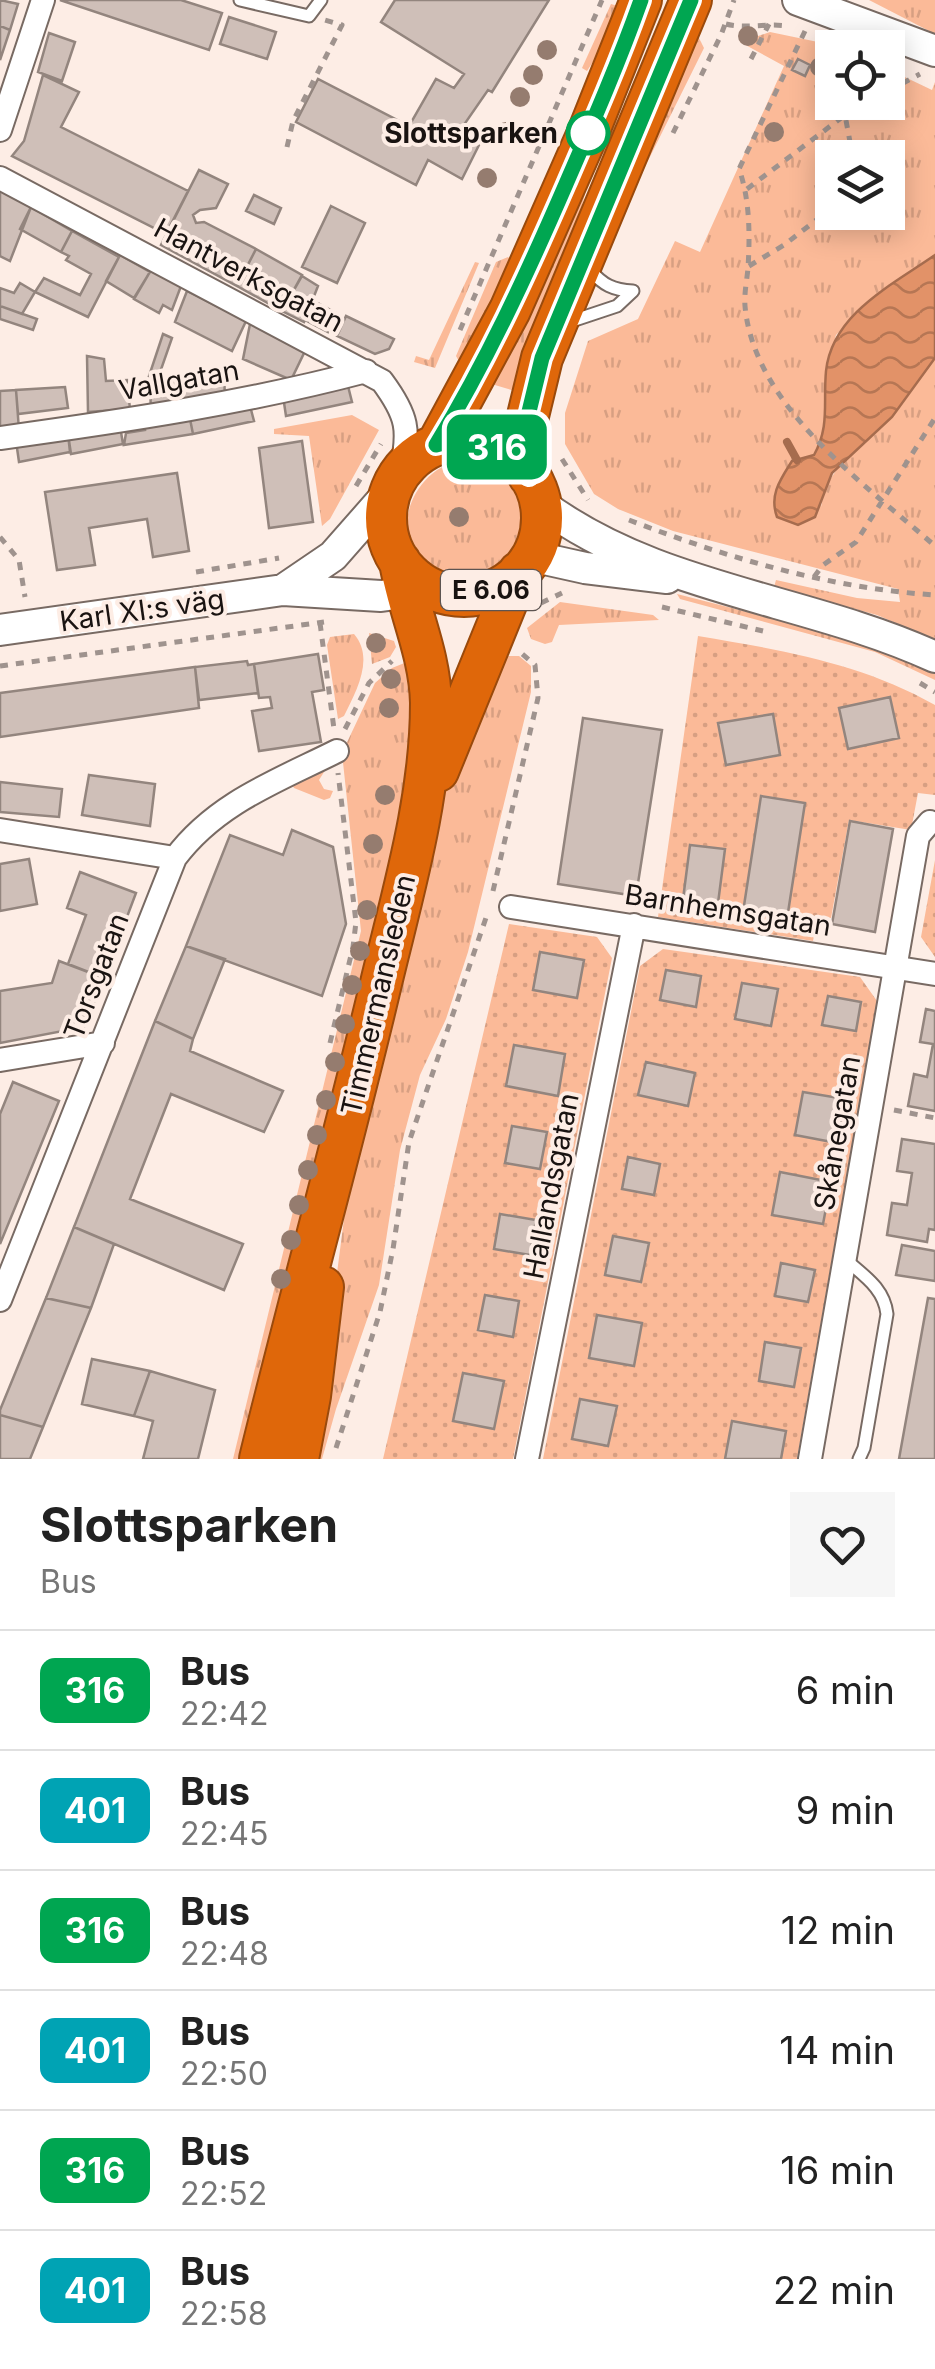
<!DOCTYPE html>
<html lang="en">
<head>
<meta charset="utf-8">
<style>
	body { margin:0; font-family:Inter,sans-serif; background:#f6f6f6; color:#222; height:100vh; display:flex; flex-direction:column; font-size:38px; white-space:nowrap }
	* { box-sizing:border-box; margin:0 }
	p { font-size:32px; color:#767676 }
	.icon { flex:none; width:55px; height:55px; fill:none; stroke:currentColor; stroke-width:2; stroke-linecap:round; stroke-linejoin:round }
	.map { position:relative; height:1459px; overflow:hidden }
	.panel { display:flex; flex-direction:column; background:#fff; flex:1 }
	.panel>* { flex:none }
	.badge { padding:0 20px; border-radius:15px; font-size:35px; line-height:65px }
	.buttons { position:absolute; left:815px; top:30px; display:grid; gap:20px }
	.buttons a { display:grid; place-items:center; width:90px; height:90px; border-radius:0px; background:#fff; box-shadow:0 5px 25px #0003; font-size:50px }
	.map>.badge { position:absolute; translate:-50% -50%; box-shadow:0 0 0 5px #fff }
	.round { display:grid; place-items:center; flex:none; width:105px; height:105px; border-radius:0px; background:#f6f6f6 }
	.summary { display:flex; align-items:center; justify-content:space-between; height:170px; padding:0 40px }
	h1 { font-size:48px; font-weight:700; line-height:75px }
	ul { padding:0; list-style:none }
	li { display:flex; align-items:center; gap:30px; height:120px; padding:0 40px; border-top:2px solid #e0e0e0 }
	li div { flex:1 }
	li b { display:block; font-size:38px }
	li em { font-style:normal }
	li .badge { min-width:110px; font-weight:700; text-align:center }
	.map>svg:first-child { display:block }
	.grass { fill:url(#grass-tufts); fill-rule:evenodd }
	.garden { fill:url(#garden-dots) }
	.water { fill:url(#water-waves); stroke:#a66c4e; stroke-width:2.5 }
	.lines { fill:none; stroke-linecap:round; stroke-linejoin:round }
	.stream { stroke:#a66c4e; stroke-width:8 }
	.building { fill:#cfbfb8; stroke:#93857e; stroke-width:2.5 }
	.lane-casing { stroke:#786a63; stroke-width:15 }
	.street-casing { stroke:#786a63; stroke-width:26 }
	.secondary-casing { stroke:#786a63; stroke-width:34 }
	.highway-casing { stroke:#9a4a0c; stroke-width:44 }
	.path { stroke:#9f938e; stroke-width:5; stroke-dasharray:8 8; stroke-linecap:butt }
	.lane { stroke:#fff; stroke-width:11 }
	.street { stroke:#fff; stroke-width:22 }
	.secondary { stroke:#fff; stroke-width:30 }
	.highway { stroke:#df670a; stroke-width:40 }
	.tree { fill:#957c6f }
	.line-casing { stroke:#fff; stroke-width:22 }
	.line { stroke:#00a651; stroke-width:15 }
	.stop-dot { fill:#fff; stroke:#00a651; stroke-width:5 }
	.labels { text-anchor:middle; stroke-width:8; stroke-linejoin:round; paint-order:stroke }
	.shield { fill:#fdede5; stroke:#5d5451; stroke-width:2.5 }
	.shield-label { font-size:25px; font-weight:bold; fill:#191311 }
	.stop-label { font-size:28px; font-weight:bold; fill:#191311; stroke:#fdede5; text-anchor:end }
	.street-label { font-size:28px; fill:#191311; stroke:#fdede5 }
</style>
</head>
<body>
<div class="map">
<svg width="935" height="1459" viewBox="0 0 935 1459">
	<defs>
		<pattern id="grass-tufts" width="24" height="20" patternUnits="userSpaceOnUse" patternTransform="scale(2.5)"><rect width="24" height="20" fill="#fbba98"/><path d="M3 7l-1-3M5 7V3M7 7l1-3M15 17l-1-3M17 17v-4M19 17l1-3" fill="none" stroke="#d79f82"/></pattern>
		<pattern id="garden-dots" width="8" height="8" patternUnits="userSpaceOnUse" patternTransform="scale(2.5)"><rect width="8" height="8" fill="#fbba98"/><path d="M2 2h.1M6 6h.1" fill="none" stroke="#d79f82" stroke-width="1.8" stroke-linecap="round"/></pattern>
		<pattern id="water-waves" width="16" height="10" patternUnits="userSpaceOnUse" patternTransform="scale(2.5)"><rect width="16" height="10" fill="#e29268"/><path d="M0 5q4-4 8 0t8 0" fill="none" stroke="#b67654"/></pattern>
	</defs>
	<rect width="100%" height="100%" fill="#fdede5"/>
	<path class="grass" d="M869,0H935V34Z
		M611,4L621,7L606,42L587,71L582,68Z
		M770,32L842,47L832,48V102H888V69L932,90L935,82V255L870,300L836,335L827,367L825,436L814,455L821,507C827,461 875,436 903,403C914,389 923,372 935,358V640L877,615L774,587L776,580L857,598L900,602L898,589L673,531L618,509L594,494L565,444V413L588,341L638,319L675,241L700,252L784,66L740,42ZM832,158H888V212H832Z
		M693,35L699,38L704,48L638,181L604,260Z
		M577,192L585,194L578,220L515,391L488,383Z
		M508,257L514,263L462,367L456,356L496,262Z
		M475,262L479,263L435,368L414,362L416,356L429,360Z
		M352,415L379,430L330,519L322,526L309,436L274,434V429Z
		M468,458C558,467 526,593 450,582C386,573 393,470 468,458Z
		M677,594L873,644L935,672V680L875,652L680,599Z
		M560,602L653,615L659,620L559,625L552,642L545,644L531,639L527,628Z
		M369,633L394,641L396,647L390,657L372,664Z
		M354,634C375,658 356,692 344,716L338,719L327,645L330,637Z
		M504,656H519L531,666V692L468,952L446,1019L420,1075L400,1150L379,1285L336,1409L322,1459H307L323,1381L347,1196L437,812L493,665Z
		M412,660L415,755L277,1334L252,1405L238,1459H233L361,931L342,753L375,683L392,668Z
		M329,764L319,780L324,789L333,791L330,798L324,800L294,788L291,782Z"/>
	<path class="garden" d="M698,636C781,650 861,663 935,705V795L918,793L911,830L849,820L831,918L818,916L813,941L658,917Z
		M935,860V957L921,937Z
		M509,924L597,937L612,958L513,1459H383Z
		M663,949L860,977L877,1001L797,1459H543L640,966Z"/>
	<path class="water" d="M935,255V358L892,417L832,473L815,517L798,525L777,517C769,495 780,480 792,461L814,455C830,426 823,404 826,371C832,314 892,285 935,255Z"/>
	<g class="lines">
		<path class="stream" d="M787,442L797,460"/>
	</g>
	<path class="building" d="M0,0L18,4L10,30L0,26Z
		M60,0H181L222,13L209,50Z
		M395,0H549L492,92L488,90L461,129L481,141L462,179L428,160L416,185L296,122L318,79L409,126L436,79L454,88L464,74L381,22Z
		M229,17L276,32L267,59L220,44Z
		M0,26L10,30L0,60Z
		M49,33L75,42L62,81L38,72Z
		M798,59L810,65L805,76L792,70Z
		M43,75L79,92L61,127L188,191L166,234L12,156L24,141Z
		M199,170L228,184L216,208L200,210L193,215L196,223L204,222L256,249L237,286L161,245Z
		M0,189L31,207L10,261L0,256Z
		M254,195L281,208L274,224L246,211Z
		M331,206L365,223L337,283L302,267Z
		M31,207L72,231L61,252L20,229Z
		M72,231L119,257L88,317L35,292L44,278L80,295L91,274L66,260L69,256L61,252Z
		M256,249L302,275L282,311L237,286Z
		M120,255L150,272L134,298L106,281Z
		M151,270L181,286L172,310L163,305L159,313L134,299Z
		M302,276L318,286L304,322L282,311Z
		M20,283L35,292L22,314L0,306V288L14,293Z
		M187,291L246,321L232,351L175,322Z
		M314,301L338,314L328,332L305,320Z
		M0,306L37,319L33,330L0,319Z
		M346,316L394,339L389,349L375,354L337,336Z
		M250,324L305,351L291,380L243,359Z
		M163,334L172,338L157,381L148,379Z
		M87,356L104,359L106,381L127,380L130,409L88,412Z
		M224,372L225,399L180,407V380Z
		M180,380V407L151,412L150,385Z
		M347,382L352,402L286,416L283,396Z
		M65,387L68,408L18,414L16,390Z
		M16,390L19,430L0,432V391Z
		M249,402L254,421L193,434L189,414Z
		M189,414L193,434L124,445L126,433L145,430L144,423Z
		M120,426L123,444L71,454L68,434Z
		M68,434L70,452L19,462L16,441Z
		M302,441L313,522L269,528L259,448Z
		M177,473L189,551L153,557L147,519L89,528L95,565L57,570L45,492Z
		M318,654L324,690L312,692L321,742L259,751L252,711L272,708L270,697L259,698L254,664Z
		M247,661L248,665L254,664L258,693L199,700L195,667Z
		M195,667L199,708L0,737V693Z
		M890,697L899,738L848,749L839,708Z
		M773,714L780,755L726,765L718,723Z
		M583,718L662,730L636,896L558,884Z
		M89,775L155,784L150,826L82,815Z
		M0,782L62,789L59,817L0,812Z
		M761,796L805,803L787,919L743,912Z
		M850,821L893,829L875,932L832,924Z
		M292,830L333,847L346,924L322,996L186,946L230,835L283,855Z
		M690,845L725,849L717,911L682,907Z
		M29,859L37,904L0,911V864Z
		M80,872L136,893L104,978L68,964L86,915L67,908Z
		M186,946L225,959L193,1039L155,1021Z
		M540,952L584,960L577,998L533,990Z
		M59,961L104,978L84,1027L0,1043V991L52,983Z
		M666,970L701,976L696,1007L660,1000Z
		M742,983L778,989L771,1026L735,1019Z
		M828,996L861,1002L856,1031L822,1025Z
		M926,1009L935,1011V1111L908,1106L914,1074L927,1077L933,1044L920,1042Z
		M155,1021L193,1039L190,1051L283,1091L264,1132L171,1094L130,1199L243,1244L224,1290L74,1227Z
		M514,1045L565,1054L558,1096L506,1086Z
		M646,1062L695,1073L688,1106L638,1095Z
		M13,1082L59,1101L0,1244V1114Z
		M803,1092L845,1099L837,1143L795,1135Z
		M512,1126L547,1132L540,1169L505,1163Z
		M902,1139L935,1144V1230L929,1229L927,1242L887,1235L892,1203L907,1205L912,1173L897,1171Z
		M628,1157L660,1164L654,1195L622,1189Z
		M780,1172L831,1182L823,1224L772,1215Z
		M500,1214L536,1220L530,1255L494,1249Z
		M74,1227L114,1244L91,1308L46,1298Z
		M613,1236L649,1243L641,1282L605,1275Z
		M902,1245L935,1251V1281L896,1275Z
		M781,1263L815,1270L808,1302L775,1296Z
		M485,1295L519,1301L513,1337L478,1330Z
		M46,1298L91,1308L43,1427L0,1415V1410Z
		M928,1298L935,1299V1459H899Z
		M597,1315L642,1323L634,1366L589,1358Z
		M765,1342L801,1348L794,1387L759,1381Z
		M92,1359L150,1371L134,1416L82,1404Z
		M150,1371L215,1390L198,1459H143L153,1421L134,1416Z
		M463,1373L504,1381L494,1429L453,1421Z
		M580,1399L617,1406L608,1446L572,1439Z
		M0,1415L43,1427L30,1459H0Z
		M732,1421L786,1431L781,1459H725Z"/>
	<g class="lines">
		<g class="lane-casing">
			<path id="lane" d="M240,0L309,16L321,0
				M590,270C603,285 613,290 633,291
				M566,323L617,306L633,291
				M845,1259C864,1276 884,1288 887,1314L864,1448L859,1459"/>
		</g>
		<g class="street-casing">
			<path id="street" d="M0,130L43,0
				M0,178L382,381C408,416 410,430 401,472
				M0,438C123,421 245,403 366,371
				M0,830L175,858
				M511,907L935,974
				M0,1060L103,1043
				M0,1300L175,858C216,803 277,781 337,751
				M527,1459L634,925
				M810,1459L918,836L930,822"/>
		</g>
		<g class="secondary-casing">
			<path id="secondary" d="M798,0L935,51
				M540,503C655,590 807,598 935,657
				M531,556L585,568L667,578
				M283,590L333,556L391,490
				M0,630L283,590L381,596L432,589"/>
		</g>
		<g class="highway-casing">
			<path id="highway" d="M386 518a78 78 0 1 1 156 0a78 78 0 1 1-156 0Z
				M437,445L510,310L588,133L641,0
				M529,476L526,424L542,358L691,0
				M438,771L519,572
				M260,1459C299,1299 344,1140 382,979C404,888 431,797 431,703C430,653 408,610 400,562
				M298,1459L310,1396L323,1287"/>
		</g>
		<path class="path" d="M726,24C745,29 767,23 787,26
			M805,31L739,169C750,199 750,236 748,268C747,280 744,293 745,306C754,407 865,484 935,546
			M825,38L832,64
			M751,59L769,24
			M888,91L920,74
			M842,102L845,115L868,102
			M673,133L721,35L734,0
			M287,147L293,121L342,25L325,20
			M747,189L845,115L853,158
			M749,266L784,245L832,208
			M460,330L602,0
			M562,459L588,500
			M356,486L381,444
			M629,520C728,558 828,588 935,595
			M0,537L19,560L25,597
			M196,572L279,558
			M814,577L823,565L856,542L935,418
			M541,603L562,593
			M662,607L763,631
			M320,623L334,729
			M0,666L324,622
			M920,683L935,692
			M345,729L369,683L392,661
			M493,891L538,698L535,665L519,651
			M330,1043L353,947L356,922L338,773
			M894,1110L935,1118
			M336,1448L380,1312L393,1249L409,1142L488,912"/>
		<use href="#lane" class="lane"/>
		<use href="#street" class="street"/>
		<use href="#secondary" class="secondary"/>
		<use href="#highway" class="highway"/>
	</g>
	<g class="tree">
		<circle cx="748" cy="36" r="10"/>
		<circle cx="547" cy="50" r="10"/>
		<circle cx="820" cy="67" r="10"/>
		<circle cx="533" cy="75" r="10"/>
		<circle cx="520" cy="97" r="10"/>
		<circle cx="506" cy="132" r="10"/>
		<circle cx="774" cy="132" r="10"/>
		<circle cx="487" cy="178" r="10"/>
		<circle cx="459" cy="517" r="10"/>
		<circle cx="376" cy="643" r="10"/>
		<circle cx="391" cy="679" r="10"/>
		<circle cx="389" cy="708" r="10"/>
		<circle cx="385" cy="795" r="10"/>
		<circle cx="373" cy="844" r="10"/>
		<circle cx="367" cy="910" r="10"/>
		<circle cx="360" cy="951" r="10"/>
		<circle cx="352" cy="985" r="10"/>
		<circle cx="345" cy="1024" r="10"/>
		<circle cx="335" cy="1062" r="10"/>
		<circle cx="326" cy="1100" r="10"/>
		<circle cx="317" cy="1135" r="10"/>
		<circle cx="308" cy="1170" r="10"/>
		<circle cx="299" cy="1205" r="10"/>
		<circle cx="291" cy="1240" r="10"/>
		<circle cx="281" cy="1279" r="10"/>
	</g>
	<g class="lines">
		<g class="line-casing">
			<path id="line" d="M641,0C619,62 592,124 566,184C527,274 487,361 436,445C474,434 506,445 529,476L526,424L542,358L691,0"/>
		</g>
		<use href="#line" class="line"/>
	</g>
	<circle class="stop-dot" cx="588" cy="133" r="20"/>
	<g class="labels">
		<rect class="shield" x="441" y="570" width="100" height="40" rx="8"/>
		<g class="shield-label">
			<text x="491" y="599">E 6.06</text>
		</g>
		<g class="stop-label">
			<text x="558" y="143">Slottsparken</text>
		</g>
		<g class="street-label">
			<text transform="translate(249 275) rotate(28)" y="10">Hantverksgatan</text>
			<text transform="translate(179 380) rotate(-10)" y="10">Vallgatan</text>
			<text transform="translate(142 610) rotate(-8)" y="10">Karl XI:s väg</text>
			<text transform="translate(728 910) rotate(9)" y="10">Barnhemsgatan</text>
			<text transform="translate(96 976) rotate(-69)" y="10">Torsgatan</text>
			<text transform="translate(378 995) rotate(-77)" y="10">Timmermansleden</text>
			<text transform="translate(837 1133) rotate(-80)" y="10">Skånegatan</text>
			<text transform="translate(551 1186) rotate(-79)" y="10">Hallandsgatan</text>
		</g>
	</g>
</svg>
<div class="buttons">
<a><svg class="icon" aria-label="locate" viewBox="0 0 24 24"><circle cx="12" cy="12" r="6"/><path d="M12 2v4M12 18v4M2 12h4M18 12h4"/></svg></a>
<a><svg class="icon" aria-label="layers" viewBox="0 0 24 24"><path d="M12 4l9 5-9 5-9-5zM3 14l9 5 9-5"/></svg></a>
</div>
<b class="badge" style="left:497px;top:447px;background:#00a651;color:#fff">316</b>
</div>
<section class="panel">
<div class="summary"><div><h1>Slottsparken</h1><p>Bus</p></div><a class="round"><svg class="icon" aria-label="heart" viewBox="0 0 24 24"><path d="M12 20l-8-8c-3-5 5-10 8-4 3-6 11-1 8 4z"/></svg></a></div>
<ul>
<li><span class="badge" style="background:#00a651;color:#fff">316</span><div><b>Bus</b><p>22:42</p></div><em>6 min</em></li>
<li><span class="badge" style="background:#00a3b4;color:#fff">401</span><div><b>Bus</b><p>22:45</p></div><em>9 min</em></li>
<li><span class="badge" style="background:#00a651;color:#fff">316</span><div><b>Bus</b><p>22:48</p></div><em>12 min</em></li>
<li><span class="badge" style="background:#00a3b4;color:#fff">401</span><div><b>Bus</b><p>22:50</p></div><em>14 min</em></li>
<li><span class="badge" style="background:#00a651;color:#fff">316</span><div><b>Bus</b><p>22:52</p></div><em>16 min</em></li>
<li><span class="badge" style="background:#00a3b4;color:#fff">401</span><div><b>Bus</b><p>22:58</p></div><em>22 min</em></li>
</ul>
</section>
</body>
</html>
